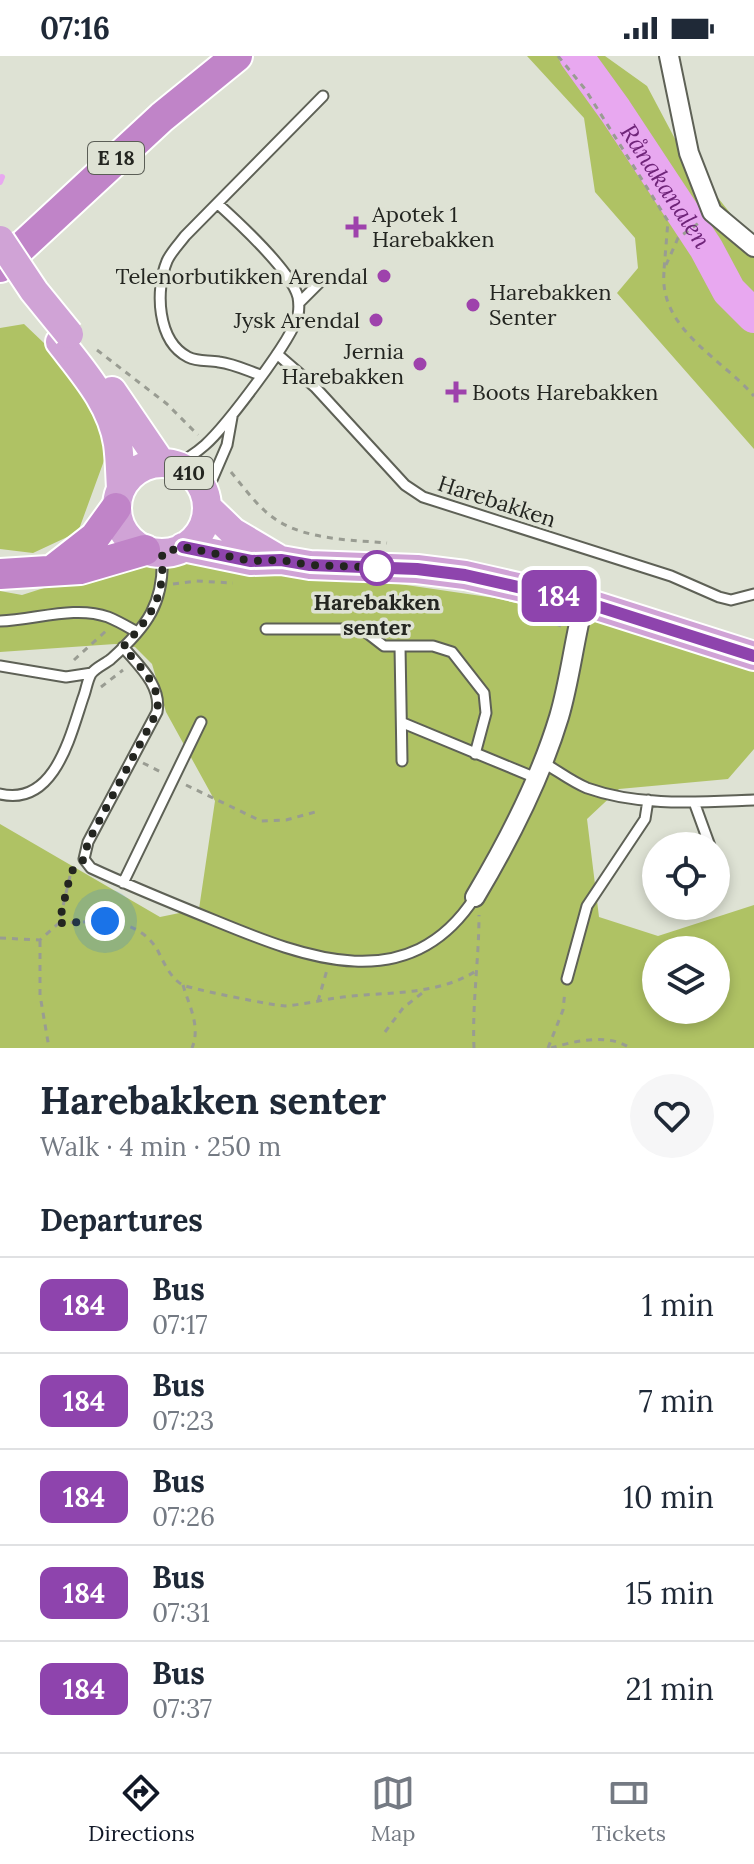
<!DOCTYPE html>
<html lang="en">
<head>
<meta charset="utf-8">
<style>
	body { margin:0; font-family:Lora,serif; background:#f6f6f7; color:#1f2937; height:100vh; display:flex; flex-direction:column; font-size:30px; white-space:nowrap }
	* { box-sizing:border-box; margin:0 }
	p { font-size:26px; color:#747a83 }
	.icon { flex:none; width:44px; height:44px; fill:none; stroke:currentColor; stroke-width:2; stroke-linecap:round; stroke-linejoin:round }
	.map { position:relative; height:992px; overflow:hidden }
	.sheet { display:flex; flex-direction:column; background:#fff; flex:1 }
	.sheet>* { flex:none }
	.badge { padding:0 16px; border-radius:12px; font-size:28px; line-height:52px }
	.fabs { position:absolute; left:642px; top:776px; display:grid; gap:16px }
	.fabs a { display:grid; place-items:center; width:88px; height:88px; border-radius:50%; background:#fff; box-shadow:0 4px 12px #0003; font-size:40px }
	.you { position:absolute; width:40px; height:40px; margin:-20px; border:6px solid #fff; border-radius:50%; background:#1a73e8; box-shadow:0 0 0 12px #1a73e833 }
	.map>.badge { position:absolute; translate:-50% -50%; box-shadow:0 0 0 4px #fff }
	h2 { padding:0 40px; font-size:30px; line-height:72px }
	.round { display:grid; place-items:center; flex:none; width:84px; height:84px; border-radius:42px; background:#f6f6f7 }
	.summary { display:flex; align-items:center; justify-content:space-between; height:136px; padding:0 40px }
	h1 { font-size:38px; font-weight:800; line-height:60px }
	ul { padding:0; list-style:none }
	li { display:flex; align-items:center; gap:24px; height:96px; padding:0 40px; border-top:2px solid #e0e1e3 }
	li div { flex:1 }
	li b { display:block; font-size:30px }
	li em { font-style:normal }
	li .badge { min-width:88px; font-weight:700; text-align:center }
	.status { display:flex; justify-content:space-between; align-items:center; height:56px; padding:0 40px; background:#fff; direction:ltr }
	.status svg { height:22px; fill:currentColor }
	.tab-bar { display:flex; justify-content:space-around; align-items:center; height:112px; border-top:2px solid #e0e1e3; background:#fff; font-size:22px; color:#747a83 }
	.tab-bar a { display:grid; justify-items:center; gap:4px }
	.tab-bar .selected { color:#111827 }
	.map>svg:first-child { display:block }
	.green { fill:#afc264; fill-rule:evenodd }
	.lines { fill:none; stroke-linecap:round; stroke-linejoin:round }
	.stream { stroke:#e8a8f0; stroke-width:6 }
	.river { stroke:#e8a8f0; stroke-width:34 }
	.service-casing { stroke:#5e6156; stroke-width:13 }
	.minor-casing { stroke:#5e6156; stroke-width:22 }
	.primary-casing { stroke:#fff; stroke-width:32 }
	.trunk-casing { stroke:#fff; stroke-width:34 }
	.path { stroke:#999c92; stroke-width:3; stroke-dasharray:6 6; stroke-linecap:butt }
	.service { stroke:#fff; stroke-width:9 }
	.minor { stroke:#fff; stroke-width:18 }
	.primary { stroke:#d0a3d6; stroke-width:28 }
	.trunk { stroke:#c084c8; stroke-width:30 }
	.primary-bridge-casing { stroke:#fff; stroke-width:32; stroke-linecap:butt }
	.primary-bridge { stroke:#d0a3d6; stroke-width:28 }
	.line-casing { stroke:#fff; stroke-width:18 }
	.line { stroke:#8e44ad; stroke-width:12 }
	.walk { stroke:#232520; stroke-width:8; stroke-dasharray:0 14.4 }
	.poi-dot { fill:#9e42ac; stroke:#dee2d4; stroke-width:3 }
	.stop-dot { fill:#fff; stroke:#8e44ad; stroke-width:4 }
	.labels { text-anchor:middle; stroke-width:7; stroke-linejoin:round; paint-order:stroke }
	.shield { fill:#dee2d4; stroke:#5b5e56; stroke-width:2 }
	.shield-label { font-size:20px; font-weight:bold; fill:#232520 }
	.poi-label { font-size:22px; fill:#232520; stroke:#dee2d4; text-anchor:start }
	.street-label { font-size:22px; fill:#232520; stroke:#dee2d4 }
	.stop-label { font-size:22px; font-weight:bold; fill:#232520; stroke:#dee2d4 }
	.water-label { font-size:24px; font-style:italic; fill:#6f2479; stroke:#dee2d4 }
</style>
</head>
<body>
<div class="status"><b>07:16</b><svg viewBox="0 0 49 12"><path d="M0 12V9h3v3zM5 12V6h3v6zM10 12V3h3v9zM15 12V0h3v12zM26 1h20v11H26zM47 4h2v5h-2z"/></svg></div>
<div class="map">
<svg width="754" height="992" viewBox="0 0 754 992">
	<rect width="100%" height="100%" fill="#dee2d4"/>
	<path class="green" d="M527,0H605L647,30L683,98L754,187V393L617,237L638,212L635,182L595,136L584,62Z
		M24,268L66,308L109,391L78,476L33,497L0,493V272Z
		M202,499L495,542L754,604V693L728,723L619,733L587,763L599,861L658,880L754,849V992H0V768L160,861L199,853L215,745L166,656L152,608L135,591L115,588L0,596V535L22,539L110,511ZM656,894H716V954H656Z"/>
	<g class="lines">
		<path class="stream" d="M0,126L2,121"/>
		<path class="river" id="s1" d="M576,0L615,54L706,192L729,235L754,260"/>
		<g class="service-casing">
			<path id="service" d="M299,247L320,226
				M277,298L315,331L405,429L423,441L671,520L719,541L731,544L754,538
				M260,319C246,314 234,308 219,306C208,304 198,306 188,301C157,285 155,234 167,205C171,196 179,188 185,180L323,40
				M174,409C185,404 196,397 205,389C225,371 293,283 298,259C299,254 299,247 298,241C291,215 239,167 218,148
				M205,440L227,389L232,361
				M0,565C35,564 75,549 108,561C118,565 128,571 137,576
				M266,573H362L384,590H433L452,596L484,637L486,657L475,698
				M123,591C139,610 162,630 157,656L88,786L84,803L91,812C132,831 174,848 216,865C306,902 409,943 475,841
				M400,591L402,705
				M0,610L66,621L92,617
				M403,667L536,722
				M544,707C558,715 572,726 587,732C640,751 699,746 754,744
				M0,738C54,751 70,681 83,642C86,635 87,625 91,618C95,612 105,608 111,603C147,571 165,547 162,497
				M694,746L710,790
				M716,811L720,825
				M123,827L201,666
				M567,923L587,850L645,763L648,744"/>
		</g>
		<g class="minor-casing">
			<path id="minor" d="M669,0L689,97L712,156L754,191
				M475,841C509,784 540,724 559,661C570,624 574,584 584,546"/>
		</g>
		<g class="primary-casing">
			<path id="primary" d="M60,286C84,317 112,348 118,388C120,402 120,417 121,432
				M112,335L161,407
				M117 452a45 45 0 1 1 90 0a45 45 0 1 1-90 0Z
				M207,451L233,476L277,502
				M183,491L251,505L281,504L310,509L417,513L465,519L584,546L754,600"/>
		</g>
		<g class="trunk-casing">
			<path id="trunk" d="M0,211L162,61L237,0
				M54,513L95,481L116,452
				M0,518L80,513L145,494"/>
		</g>
		<path class="path" d="M558,0L585,33L668,165L664,214
			M666,209L678,182L700,166
			M664,216C659,273 721,302 754,340
			M97,294L167,348L198,379
			M231,416C245,433 259,453 278,465C309,484 353,484 387,487
			M173,528L196,525L233,527
			M535,560L561,570
			M74,604L107,574
			M101,631L123,614
			M143,707L161,716
			M186,729L261,765L286,764L319,755
			M59,867C94,866 137,858 158,895C164,907 171,923 183,929C191,933 276,950 285,950C307,948 330,942 352,940C395,936 439,938 476,915
			M0,882L40,884L59,867L71,816L75,812
			M40,885V939L49,992
			M183,929C189,950 201,970 192,992
			M318,945L327,914
			M385,976L403,952L426,934
			M474,992C472,947 479,904 479,859
			M548,992L563,954L565,935
			M551,992C575,985 608,977 630,992"/>
		<use href="#service" class="service"/>
		<use href="#minor" class="minor"/>
		<use href="#primary" class="primary"/>
		<use href="#trunk" class="trunk"/>
		<g class="primary-bridge-casing">
			<path id="primary-bridge" d="M0,184L34,235L69,278"/>
		</g>
		<use href="#primary-bridge" class="primary-bridge"/>
	</g>
	<g class="lines">
		<g class="line-casing">
			<path id="line" d="M183,491L251,505L281,504L310,509L417,513L465,519L584,546L754,600"/>
		</g>
		<use href="#line" class="line"/>
		<path class="walk" d="M105,865L59,867L71,816L84,803L88,786L157,656C162,629 139,610 123,591C152,559 165,542 162,497L183,491L251,505L281,504L310,509L390,512H377"/>
	</g>
	<g class="poi-dot">
		<path d="M352 159h8v8h8v8h-8v8h-8v-8h-8v-8h8z"/>
		<circle cx="384" cy="220" r="8"/>
		<circle cx="473" cy="249" r="8"/>
		<circle cx="376" cy="264" r="8"/>
		<circle cx="420" cy="308" r="8"/>
		<path d="M452 324h8v8h8v8h-8v8h-8v-8h-8v-8h8z"/>
	</g>
	<circle class="stop-dot" cx="377" cy="512" r="16"/>
	<g class="labels">
		<g class="shield">
			<rect x="88" y="86" width="56" height="32" rx="6"/>
			<rect x="165" y="401" width="48" height="32" rx="6"/>
		</g>
		<g class="shield-label">
			<text x="116" y="109">E 18</text>
			<text x="189" y="424">410</text>
		</g>
		<g class="poi-label">
			<text x="372" y="166">Apotek 1<tspan x="372" dy="25">Harebakken</tspan></text>
			<text x="368" y="228" text-anchor="end">Telenorbutikken Arendal</text>
			<text x="489" y="244">Harebakken<tspan x="489" dy="25">Senter</tspan></text>
			<text x="360" y="272" text-anchor="end">Jysk Arendal</text>
			<text x="404" y="303" text-anchor="end">Jernia<tspan x="404" dy="25">Harebakken</tspan></text>
			<text x="472" y="344">Boots Harebakken</text>
		</g>
		<g class="street-label">
			<text transform="translate(497 445) rotate(18)" y="8">Harebakken</text>
		</g>
		<g class="stop-label">
			<text x="377" y="554">Harebakken<tspan x="377" dy="25">senter</tspan></text>
		</g>
		<g class="water-label">
			<text dy="8" stroke="none"><textPath href="#s1" startOffset="158">Rånakanalen</textPath></text>
		</g>
	</g>
</svg>
<div class="fabs">
<a><svg class="icon" aria-label="locate" viewBox="0 0 24 24"><circle cx="12" cy="12" r="6"/><path d="M12 2v4M12 18v4M2 12h4M18 12h4"/></svg></a>
<a><svg class="icon" aria-label="layers" viewBox="0 0 24 24"><path d="M12 4l9 5-9 5-9-5zM3 14l9 5 9-5"/></svg></a>
</div>
<div class="you" style="left:105px;top:865px"></div>
<b class="badge" style="left:559px;top:540px;background:#8e44ad;color:#fff">184</b>
</div>
<section class="sheet">
<div class="summary"><div><h1>Harebakken senter</h1><p>Walk · 4 min · 250 m</p></div><a class="round"><svg class="icon" aria-label="heart" viewBox="0 0 24 24"><path d="M12 20l-8-8c-3-5 5-10 8-4 3-6 11-1 8 4z"/></svg></a></div>
<h2>Departures</h2>
<ul>
<li><span class="badge" style="background:#8e44ad;color:#fff">184</span><div><b>Bus</b><p>07:17</p></div><em>1 min</em></li>
<li><span class="badge" style="background:#8e44ad;color:#fff">184</span><div><b>Bus</b><p>07:23</p></div><em>7 min</em></li>
<li><span class="badge" style="background:#8e44ad;color:#fff">184</span><div><b>Bus</b><p>07:26</p></div><em>10 min</em></li>
<li><span class="badge" style="background:#8e44ad;color:#fff">184</span><div><b>Bus</b><p>07:31</p></div><em>15 min</em></li>
<li><span class="badge" style="background:#8e44ad;color:#fff">184</span><div><b>Bus</b><p>07:37</p></div><em>21 min</em></li>
</ul>
</section>
<nav class="tab-bar">
<a class="selected"><svg class="icon" aria-label="directions" viewBox="0 0 24 24"><path d="M12 3l9 9-9 9-9-9zM9 14v-3h6M13 9l2 2-2 2"/></svg>Directions</a>
<a><svg class="icon" aria-label="map" viewBox="0 0 24 24"><path d="M3 6l6-2 6 2 6-2v14l-6 2-6-2-6 2zM9 4v14M15 6v14"/></svg>Map</a>
<a><svg class="icon" aria-label="tickets" viewBox="0 0 24 24"><path d="M3 7h18v10H3zM15 7v10"/></svg>Tickets</a>
</nav>
</body>
</html>
